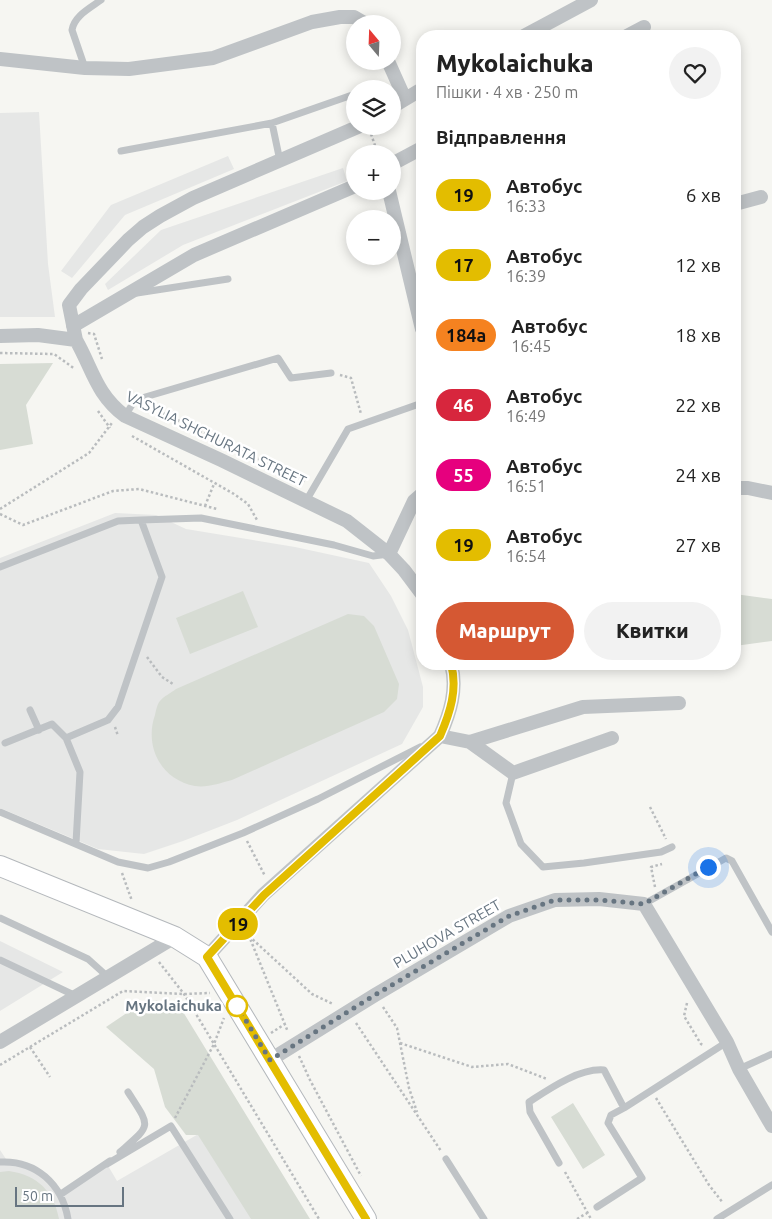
<!DOCTYPE html>
<html lang="uk">
<head>
<meta charset="utf-8">
<style>
	body { margin:0; font-family:Ubuntu,sans-serif; background:#f2f2f2; color:#222; height:100vh; display:flex; flex-direction:column; font-size:19px; white-space:nowrap }
	* { box-sizing:border-box; margin:0 }
	p { font-size:16px; color:#767676 }
	.icon { flex:none; width:28px; height:28px; fill:none; stroke:currentColor; stroke-width:2; stroke-linecap:round; stroke-linejoin:round }
	.map { position:relative; flex:1; overflow:hidden }
	.sheet { position:absolute; left:416px; top:30px; width:325px; height:640px; display:flex; flex-direction:column; background:#fff; border-radius:20px; box-shadow:0 2px 12px #0003 }
	.sheet>* { flex:none }
	.badge { padding:0 10px; border-radius:16px; font-size:18px; line-height:32px }
	.needle { width:32px; rotate:341deg }
	.controls { position:absolute; left:346px; top:15px; display:grid; gap:10px }
	.controls a { display:grid; place-items:center; width:55px; height:55px; border-radius:50%; background:#fff; box-shadow:0 2px 12px #0003; font-size:25px }
	.scale { position:absolute; left:15px; bottom:12px; width:109px; box-sizing:border-box; padding-left:5px; border:2px solid #677581; border-top:0; font-size:14px; line-height:18px; white-space:nowrap; color:#677581; -webkit-text-stroke:4px #fff; paint-order:stroke }
	.you { position:absolute; width:25px; height:25px; margin:-12px; border:4px solid #fff; border-radius:50%; background:#1a73e8; box-shadow:0 0 0 8px #1a73e833 }
	.map>.badge { position:absolute; translate:-50% -50%; box-shadow:0 0 0 2px #fff }
	h2 { padding:0 20px; font-size:19px; line-height:45px }
	.round { display:grid; place-items:center; flex:none; width:52px; height:52px; border-radius:26px; background:#f2f2f2 }
	.head { display:flex; align-items:center; justify-content:space-between; height:85px; padding:0 20px }
	h1 { font-size:24px; font-weight:800; line-height:38px }
	.action { display:flex; gap:10px; margin-top:auto; padding:10px 20px }
	.action a { flex:1; height:58px; border-radius:30px; background:#d55833; color:#fff; font-size:20px; font-weight:800; line-height:58px; text-align:center }
	.action a+a { background:#f2f2f2; color:#222 }
	ul { padding:0; list-style:none }
	li { display:flex; align-items:center; gap:15px; height:70px; padding:0 20px }
	li div { flex:1 }
	li b { display:block; font-size:19px }
	li em { font-style:normal }
	li .badge { min-width:55px; font-weight:700; text-align:center }
	.map>svg:first-child { display:block }
	.built { fill:#e6e7e6 }
	.green { fill:#d7dcd4 }
	.lines { fill:none; stroke-linecap:round; stroke-linejoin:round }
	.secondary-casing { stroke:#b4b8bc; stroke-width:22 }
	.path { stroke:#b9bcbe; stroke-width:2.5; stroke-dasharray:2.5 2.5; stroke-linecap:butt }
	.lane { stroke:#bfc3c6; stroke-width:7 }
	.street { stroke:#bfc3c6; stroke-width:14 }
	.secondary { stroke:#fff; stroke-width:20 }
	.line-casing { stroke:#fff; stroke-width:11 }
	.line { stroke:#e3bd00; stroke-width:8 }
	.walk { stroke:#677581; stroke-width:5; stroke-dasharray:0 9 }
	.stop-dot { fill:#fff; stroke:#e3bd00; stroke-width:2.5 }
	.labels { text-anchor:middle; stroke-width:5; stroke-linejoin:round; paint-order:stroke }
	.street-label { font-size:15px; fill:#677581; stroke:#fff }
	.stop-label { font-size:15px; font-weight:bold; fill:#677581; stroke:#fff; text-anchor:end }
</style>
</head>
<body>
<div class="map">
<svg width="772" height="1219" viewBox="0 0 772 1219">
	<rect width="100%" height="100%" fill="#f6f6f2"/>
	<path class="built" d="M39,112L48,264L55,317H0V113Z
		M228,156L234,169L125,215L72,278L61,271L111,205Z
		M343,168L347,181L183,245L108,290L105,284L161,230Z
		M115,513L156,515L186,529L295,547L369,563L391,596L408,630L423,687V707L402,744L237,820L183,841L144,854L98,849L0,808V558Z
		M0,941L63,972L0,1011Z
		M214,1125L272,1219H0V1150L8,1162L44,1175L61,1194L107,1164L117,1181Z"/>
	<path class="green" d="M53,363L26,405L33,444L0,450V364Z
		M243,591L258,627L190,654L176,618Z
		M735,594L772,599V641L735,646Z
		M348,614L364,616L374,626L399,684L397,699L384,712L232,780C220,783 207,788 195,786C161,780 144,746 155,715C156,711 157,704 160,701C164,696 171,693 176,689Z
		M146,1000L177,1002L310,1219H251L198,1135H186L165,1107L154,1069L106,1027Z
		M573,1103L605,1155L583,1169L551,1117Z
		M9,1171C37,1175 54,1191 59,1219H0V1172Z"/>
	<g class="lines">
		<g class="secondary-casing">
			<path id="secondary" d="M0,866L175,937L207,957L366,1219"/>
		</g>
		<path class="path" d="M371,134L378,154
			M88,333L94,334L102,359
			M0,353L54,354L75,369
			M340,375L351,378L361,414
			M150,407L305,481
			M98,411L110,428
			M132,436L234,494L248,504L257,520
			M205,506L214,484
			M0,509L89,453L112,423
			M0,514L23,525L113,491L139,489L217,509
			M147,657L162,677L173,684
			M115,727L118,736
			M650,807L666,839
			M247,841L265,876
			M122,873L132,901
			M655,887L651,867L662,864
			M251,930L249,936L288,1032
			M249,936L312,994L333,1004
			M159,962L184,994L319,1219
			M687,1003L684,1016L701,1044L704,1045
			M383,1007L397,1028L409,1088L417,1112
			M356,1023L441,1151
			M271,1033L285,1024
			M400,1043L472,1067L508,1064L547,1079
			M30,1047L50,1077
			M299,1056L310,1080L361,1176
			M0,1065L123,991L184,994L210,993
			M656,1098L709,1185L723,1203
			M175,1118L214,1044L224,1018
			M565,1172L591,1219
			M577,1219L587,1213"/>
		<path class="lane" d="M85,68L72,30C74,16 90,8 101,0
			M272,123L280,161
			M121,151L272,123L355,94
			M137,293L228,279
			M125,416L135,400L278,358L291,378L331,373
			M306,501L348,429L422,403
			M141,520L201,518L334,545L373,556L389,554
			M0,567L118,521L141,520L162,577L118,707L108,720L66,738L80,772L76,843
			M30,710L39,730
			M5,743L52,724L66,738
			M513,773L506,803L521,844L543,867L584,863L661,852L672,847
			M0,812L118,862L148,868L169,862L243,833L318,799L420,747
			M644,904L726,858L732,861L772,932
			M0,918L88,959L108,977
			M0,960L76,996
			M739,1069L772,1054
			M120,1152C152,1124 151,1128 128,1092
			M446,1159L484,1219
			M0,1162C36,1160 62,1184 68,1219
			M559,1163L530,1112L529,1102C549,1089 579,1068 604,1070L624,1108L727,1042
			M107,1164L171,1126L230,1219
			M61,1194L110,1161
			M597,1207L642,1178L608,1123L611,1115L624,1108
			M717,1219L772,1185"/>
		<path class="street" d="M524,36L591,0
			M627,36L644,27
			M0,59L85,68L129,69L213,58L312,22L340,17H354L366,24
			M388,61L405,99
			M392,107L422,89
			M392,164L422,148
			M389,191L422,329
			M735,204L761,197
			M73,326L194,255L355,186
			M0,336L38,335L76,340C93,370 96,394 125,416L221,460L347,521L389,554L404,570L422,594
			M76,340L69,305L81,289L128,240L143,227L160,216L193,198L360,126
			M735,488H748L772,493
			M389,554L414,501L422,494
			M440,736L470,742L583,707L679,703
			M470,742L513,773L612,738
			M207,957L263,895L440,736C450,713 458,689 451,664
			M0,1042L175,937
			M270,1060L375,995L509,916L555,900L599,899L644,904L727,1042L739,1069L772,1126"/>
		<use href="#secondary" class="secondary"/>
	</g>
	<g class="lines">
		<g class="line-casing">
			<path id="line" d="M366,1219L207,957L264,895L440,736C450,713 458,689 451,664"/>
		</g>
		<use href="#line" class="line"/>
		<path class="walk" d="M237,1006L270,1060L375,995L509,916L555,900H599L644,904L708,867"/>
	</g>
	<circle class="stop-dot" cx="237" cy="1006" r="10"/>
	<g class="labels">
		<g class="street-label">
			<text transform="translate(216 439) rotate(26)" y="5">VASYLIA SHCHURATA STREET</text>
			<text transform="translate(447 934) rotate(-30)" y="5">PLUHOVA STREET</text>
		</g>
		<g class="stop-label">
			<text x="222" y="1011">Mykolaichuka</text>
		</g>
	</g>
</svg>
<div class="controls">
<a><svg class="needle" viewBox="-14 -14 28 28"><path d="M0-13l5 13h-10z" fill="#e53935"/><path d="M0 13l5-13h-10z" fill="#767676"/></svg></a>
<a><svg class="icon" aria-label="layers" viewBox="0 0 24 24"><path d="M12 4l9 5-9 5-9-5zM3 14l9 5 9-5"/></svg></a>
<a>+</a>
<a>−</a>
</div>
<div class="scale">50 m</div>
<div class="you" style="left:708px;top:867px"></div>
<b class="badge" style="left:238px;top:924px;background:#e3bd00;color:#111">19</b>
<section class="sheet">
<div class="head"><div><h1>Mykolaichuka</h1><p>Пішки · 4 хв · 250 m</p></div><a class="round"><svg class="icon" aria-label="heart" viewBox="0 0 24 24"><path d="M12 20l-8-8c-3-5 5-10 8-4 3-6 11-1 8 4z"/></svg></a></div>
<h2>Відправлення</h2>
<ul>
<li><span class="badge" style="background:#e3bd00;color:#111">19</span><div><b>Автобус</b><p>16:33</p></div><em>6 хв</em></li>
<li><span class="badge" style="background:#e3bd00;color:#111">17</span><div><b>Автобус</b><p>16:39</p></div><em>12 хв</em></li>
<li><span class="badge" style="background:#f58220;color:#111">184а</span><div><b>Автобус</b><p>16:45</p></div><em>18 хв</em></li>
<li><span class="badge" style="background:#d7263d;color:#fff">46</span><div><b>Автобус</b><p>16:49</p></div><em>22 хв</em></li>
<li><span class="badge" style="background:#e6007e;color:#fff">55</span><div><b>Автобус</b><p>16:51</p></div><em>24 хв</em></li>
<li><span class="badge" style="background:#e3bd00;color:#111">19</span><div><b>Автобус</b><p>16:54</p></div><em>27 хв</em></li>
</ul>
<div class="action"><a>Маршрут</a><a>Квитки</a></div>
</section>
</div>
</body>
</html>
